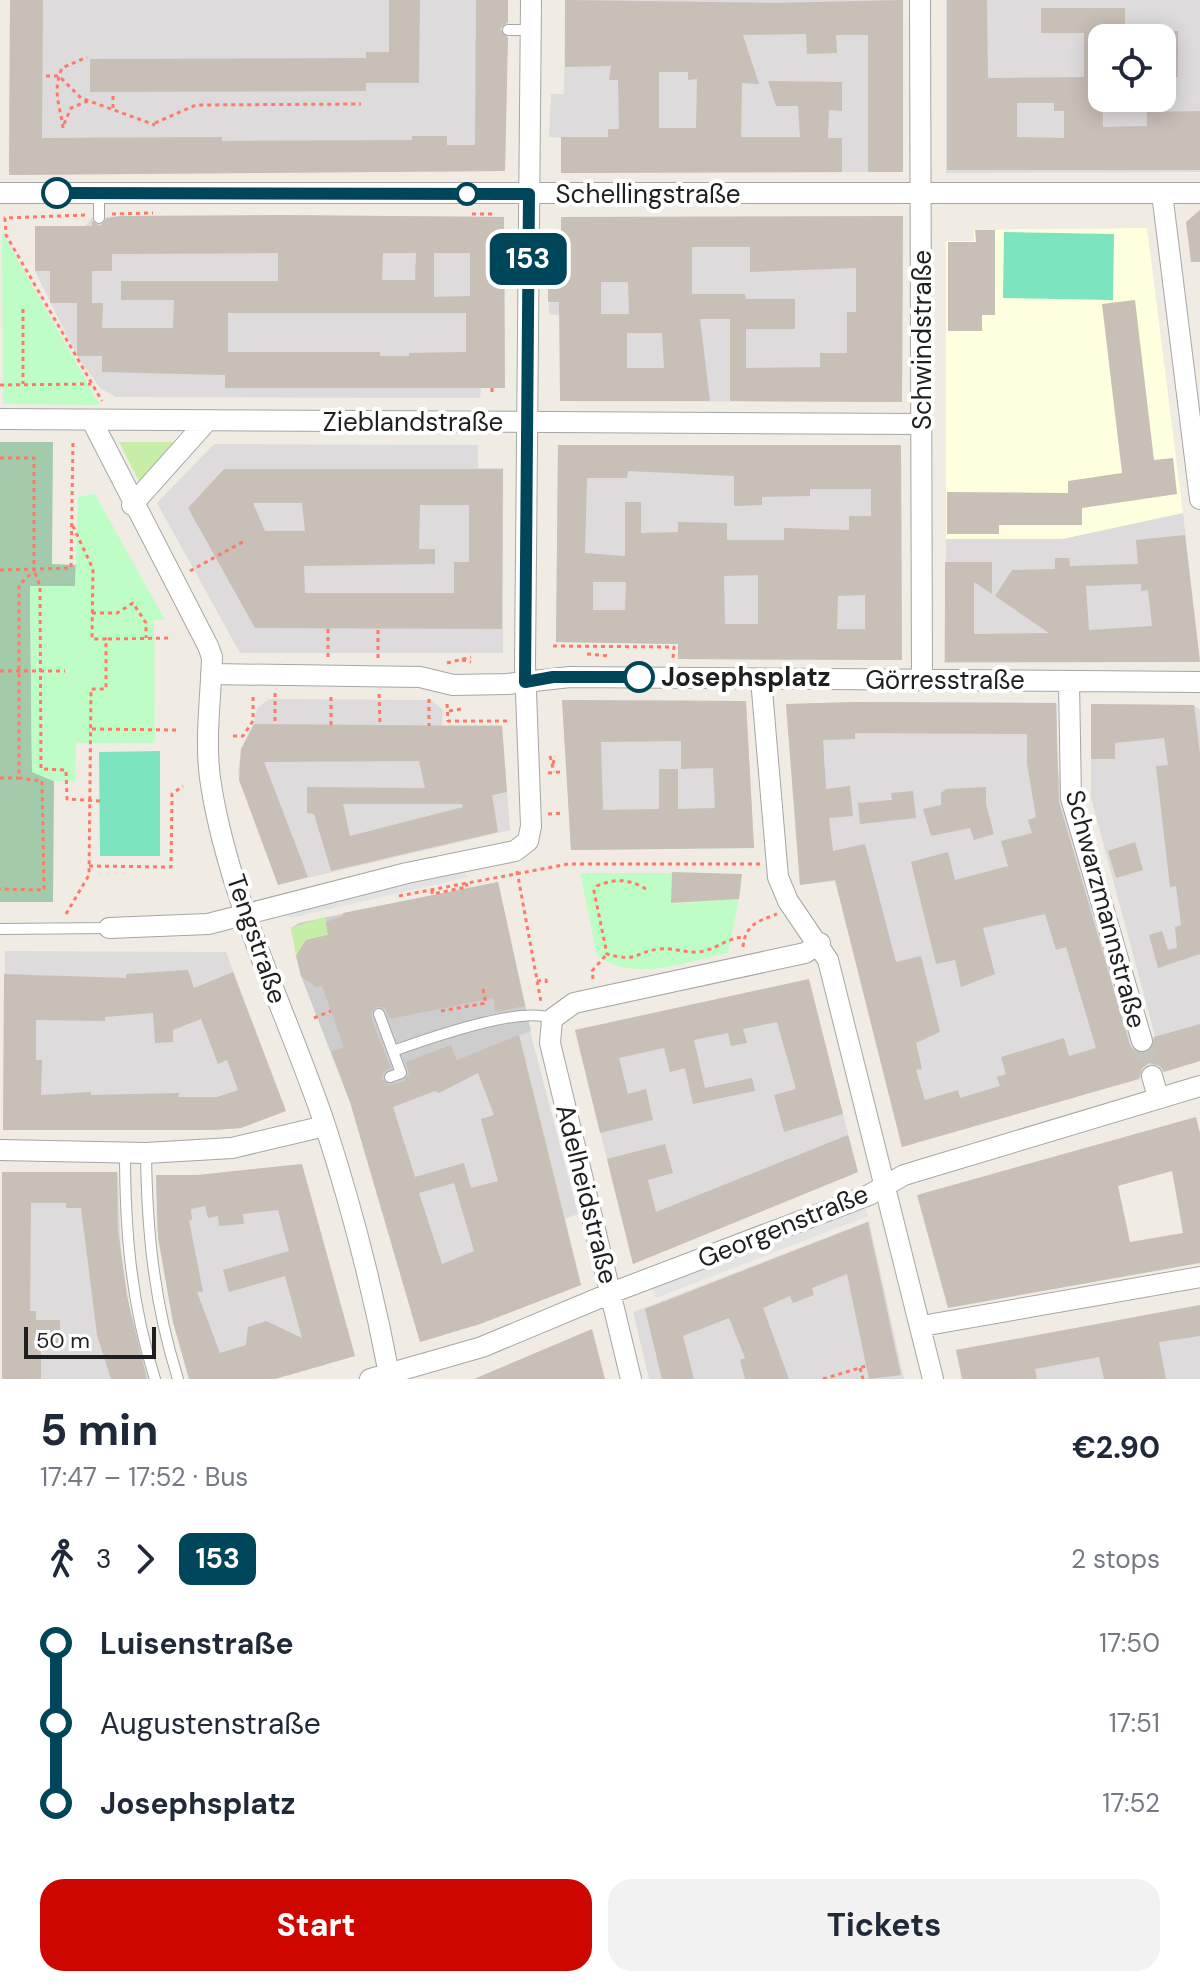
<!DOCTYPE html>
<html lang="en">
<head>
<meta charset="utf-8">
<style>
	body { margin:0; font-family:"DM Sans",sans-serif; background:#f2f2f3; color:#1f2937; height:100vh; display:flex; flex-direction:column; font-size:30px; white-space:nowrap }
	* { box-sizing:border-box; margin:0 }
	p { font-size:26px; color:#747a83 }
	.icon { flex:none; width:44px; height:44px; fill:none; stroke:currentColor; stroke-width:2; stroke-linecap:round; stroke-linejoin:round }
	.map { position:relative; height:1379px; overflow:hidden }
	.panel { display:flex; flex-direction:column; background:#fff; flex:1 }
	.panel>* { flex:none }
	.badge { padding:0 16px; border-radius:12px; font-size:28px; line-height:52px }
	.tools { position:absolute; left:1088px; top:24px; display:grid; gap:16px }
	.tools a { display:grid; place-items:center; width:88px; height:88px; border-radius:16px; background:#fff; box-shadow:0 4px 20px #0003; font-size:40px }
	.scale { position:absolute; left:24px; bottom:20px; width:132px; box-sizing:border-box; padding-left:8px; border:4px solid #1f1f1f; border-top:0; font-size:22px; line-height:28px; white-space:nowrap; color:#1f1f1f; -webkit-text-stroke:6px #fff; paint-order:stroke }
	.map>.badge { position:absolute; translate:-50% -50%; box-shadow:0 0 0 4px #fff }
	.legs { display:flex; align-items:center; gap:12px; height:88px; padding:0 40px; font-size:26px }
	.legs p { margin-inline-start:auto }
	.headline { display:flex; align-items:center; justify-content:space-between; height:136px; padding:0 40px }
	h1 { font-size:44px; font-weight:700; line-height:60px }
	.button { display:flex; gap:16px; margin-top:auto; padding:16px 40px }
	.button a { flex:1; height:92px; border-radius:24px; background:#cd0600; color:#fff; font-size:32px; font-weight:700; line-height:92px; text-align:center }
	.button a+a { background:#f2f2f3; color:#1f2937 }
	ul { padding:0 40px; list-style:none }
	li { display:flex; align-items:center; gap:28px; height:80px; font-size:30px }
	li i { display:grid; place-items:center; width:12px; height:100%; margin:0 10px; background:currentColor }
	li i::after { content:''; width:20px; height:20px; margin:-10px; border:6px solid; border-radius:50%; background:#fff }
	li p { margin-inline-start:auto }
	li:first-child i { background:linear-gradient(#0000 50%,currentColor 0) }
	li:last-child i { background:linear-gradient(currentColor 50%,#0000 0) }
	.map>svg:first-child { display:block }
	.residential { fill:#dddbdb; fill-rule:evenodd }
	.education { fill:#feffde }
	.religious { fill:#cdcdcd }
	.grass { fill:#c7eea6 }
	.cemetery { fill:#a3cbab }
	.park { fill:#befdc5 }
	.pitch { fill:#7ce5c0 }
	.parking { fill:#e3e3e3 }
	.building { fill:#c8bfb7; fill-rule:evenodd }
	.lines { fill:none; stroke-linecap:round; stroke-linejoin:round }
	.minor-tunnel { stroke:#c6c3bd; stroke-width:20; stroke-dasharray:20 10; stroke-linecap:butt }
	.service-casing { stroke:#a6a6a6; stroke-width:12 }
	.minor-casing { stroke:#a6a6a6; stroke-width:22 }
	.path { stroke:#ff7a66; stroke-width:3; stroke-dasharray:4 4; stroke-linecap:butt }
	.service { stroke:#fff; stroke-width:10 }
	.minor { stroke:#fff; stroke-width:20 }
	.line-1-casing { stroke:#fff; stroke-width:18 }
	.line-1 { stroke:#00465a; stroke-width:12 }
	.stop-1-dot { fill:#fff; stroke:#00465a; stroke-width:4 }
	.labels { text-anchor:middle; stroke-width:8; stroke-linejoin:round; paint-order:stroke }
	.street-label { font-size:26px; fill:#1f1f1f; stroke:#fff }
	.stop-label { font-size:26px; font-weight:bold; fill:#1f1f1f; stroke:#fff; text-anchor:start }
</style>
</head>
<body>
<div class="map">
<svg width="1200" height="1379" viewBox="0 0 1200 1379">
	<rect width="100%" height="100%" fill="#f0ece4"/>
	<path class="residential" d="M10,0H508L505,171L9,175Z
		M565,0H903V172L561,173V138L549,137L551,94H564Z
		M946,0H1200V172L946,173ZM1102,38H1162V98H1102Z
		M278,215L504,217L505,388H481L480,398L116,397L100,388L77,356L35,271V226H85L92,218L121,216Z
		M903,216L902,402L560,401V315L549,314L548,261L561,260V217Z
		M214,444L478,445V468H503V653H240L157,503Z
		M558,445H901L902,660L678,659V644L556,642Z
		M1183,513L1200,662L944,663L946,539H1062Z
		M269,699L431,700L443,710L442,726L502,725L510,830L278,885L238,771L241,749L254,724L257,708Z
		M562,700L746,701L754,848L571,850Z
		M856,702L1057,703V764L1065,808L1133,1043L1155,1036L1091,798V704L1194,705L1200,710V1061L902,1147L835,881L800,885L786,704Z
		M5,951L226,952L286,1111L241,1128L213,1130H3Z
		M754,991L819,1021L858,1172L633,1264L575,1030Z
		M530,1031L578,1214L565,1219L581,1285L480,1324L420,1342L350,1102Z
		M300,1164L355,1356L275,1379H189L173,1322L157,1228L156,1175H198Z
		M2,1172H118L121,1254L133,1330L149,1379H2Z
		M869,1221L904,1379H649L633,1312Z
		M1200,1305V1379H962L956,1350Z"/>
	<path class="education" d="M1147,228L1183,513L1062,539H946V241H974V230Z"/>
	<path class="religious" d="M498,882L531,1031L350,1102L301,976L291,928L299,923Z"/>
	<path class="grass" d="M119,442H182L141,485Z
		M325,917L328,935L306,940L296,956L291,928Z"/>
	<path class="cemetery" d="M0,442H53L52,564L76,565L75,586H30L32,772L54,781L53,902H0Z"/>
	<path class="park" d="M2,232L100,405L3,404Z
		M95,494L165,620H154L155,743H76L75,781H54L32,772L30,586H75L78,497Z
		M580,873H672L671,904L739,899L728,953C687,961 633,984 597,955Z"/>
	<path class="pitch" d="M1004,232L1114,234L1113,300L1003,298Z
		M160,751V856H100L99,752Z"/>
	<path class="parking" d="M463,868L468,877L291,918L281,912Z
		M864,1205L868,1216L656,1298L652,1287Z"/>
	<path class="building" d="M10,0H43L42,138L222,137V141L412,140V136H447V145H475L476,0H508V22L500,29L508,38L505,171L9,175Z
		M389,0H420L419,83H366V91L90,92V59L366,58V52H389Z
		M565,0L773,3L903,0V172H868V35H836L837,53L807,54L806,34L743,35L759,84L742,83L741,137H800L798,106H776L768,81L842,82V111L829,110L828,138H842V172L561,173V137H608V129H619L618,80H609L611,66L565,67ZM659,72H688V80L697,79L696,128H659Z
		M947,0H987L988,78L1084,77V33H1041V8H1125V38H1102L1103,127L1147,126V112L1200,111V170H947ZM1017,103H1054V111H1064V138L1017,137Z
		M1162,31H1178V77H1162Z
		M1200,210V262H1191L1186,222Z
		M278,215L504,217L505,388H225V375L102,372V356H77V303H50V271H35V226H92V221L100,226L107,218L121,216ZM278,253V281H121V300H174L173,328H102L103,303H92V271H112V254ZM383,253H416L415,280H382ZM434,253H470V296L434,297ZM228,313H466V352L409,353V356H380V352H228Z
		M903,216L902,402L730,401V319H700L710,401H560L559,302H548V261L561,260V217ZM692,247H750V272L856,268V312H847V353H820V367L746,368V329H795V299H746L745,294H692ZM601,282H628L629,314H601ZM627,333H662L664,368H627Z
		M975,230H995V315H982V331H948V242H976Z
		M1135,300L1154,460L1173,458L1177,494L1082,508V525H999V534H947V492L1068,493V481L1122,473L1102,304Z
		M558,445H901L902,660L678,659V644L556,642ZM628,471L734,476V506L762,505V497L810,496V489H871V516H849V530L784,528V540H727V523L678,522V532L641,533V502H625V556L585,553L587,478H627ZM758,575V624H725L724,576ZM593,582H626L625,610H593ZM865,595V629H837L838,596Z
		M224,469H503L502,629L255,628L188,508ZM253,503H302L305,531H265ZM420,505H469V562H454V593H305L304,566L435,564V549H419Z
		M1185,535L1200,662H945V562H992V594L974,582V634L1049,633L995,596L1012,570L1055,569V558H1069L1070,566L1138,564L1136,540ZM1141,584V591L1148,590L1152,626L1089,630L1086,586Z
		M562,700L746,701L754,848L571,850ZM681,741V769L713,768L715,808L678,809V769H659V809L603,810L601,742Z
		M856,702L1056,703L1059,802L1130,1045L1134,1051L1145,1054L1152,1049L1154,1037L1200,1024V1061L1164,1072L1160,1066L1149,1063L1142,1068L1139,1079L902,1147L835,880L800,885L786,704ZM855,733L1027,734V764L1036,817L1028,820L1032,833L1001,841L1008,866L955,880L948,852L911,862L936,964L955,960L961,987L995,974L983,928L1045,914L1056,950L1066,947L1096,1048L1069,1056L1064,1038L1001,1057L1006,1074L997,1077L1000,1086L960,1098L958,1090L925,1100L916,1070L922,1069L916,1043L940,1032L921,956L896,962L865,844L833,851L829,818L853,816L850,786L826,789L823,740L855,739Z
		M1091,704L1194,705L1200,754V954L1158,968L1149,935L1162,931L1168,950L1177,948L1175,927L1181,925L1176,886L1170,887L1156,766L1168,765L1164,738L1115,743V759H1091Z
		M254,724L502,726L507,792L492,795L498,832L331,871L314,814L307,813V787L425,788L419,761L264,762L308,877L278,885L239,780L241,749ZM343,804H462L463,807L350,836Z
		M986,787V804L994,834L974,840L970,828L931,836L923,809L941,805V793L946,789Z
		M913,791L916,818L860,824L858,803L892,800L891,793Z
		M1135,842L1143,870L1116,878L1108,851Z
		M672,872L742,874L739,899L671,903Z
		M498,882L525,1006L495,1012L493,998L390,1019L385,1008L376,1007L371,1013L373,1023L391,1068L383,1073L382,1079L389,1085L404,1081L409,1074L406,1062L451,1045L457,1060L519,1035L581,1285L480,1324L420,1342L350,1102L331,1051L344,1047L322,986L316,987L301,976L296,956L306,940L328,935L326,922L343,916V913ZM478,1073L494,1115L481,1119L498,1181L471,1188L464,1163L415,1177L393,1107L435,1091L439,1093ZM454,1183L474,1251L442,1264L419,1193Z
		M188,970L194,988L233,972L286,1111L241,1128L213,1130H3L4,974L126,978V974ZM153,1013L155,1043L173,1042V1030L201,1019L218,1064L227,1060L238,1090L217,1097H178L179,1093L91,1095V1092L41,1095L42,1060H36V1020L105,1021V1017Z
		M809,979L843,1114L784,1132L774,1095L796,1089L777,1022L743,1029L747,1043L731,1046L728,1033L694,1040L705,1088L752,1078L755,1091L693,1104L685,1068L670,1072L664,1048L619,1058L628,1094L646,1089L653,1120L600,1133L575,1030Z
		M1196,1117L1200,1133V1263L948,1308L917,1195ZM1172,1171L1183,1233L1130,1242L1118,1186Z
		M848,1135L858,1172L633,1264L607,1159L665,1144L673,1173L648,1180L656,1212Z
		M302,1164L355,1356L275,1379H189L173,1322L158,1238L156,1175H198ZM205,1206L208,1218L218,1216L219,1226L244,1224L243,1214L278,1210L289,1251L223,1270L229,1292L285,1276L302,1338L266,1321L248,1327L246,1345L220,1353L197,1292H203L189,1220H192L191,1209Z
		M2,1172H117L118,1229L127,1296L147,1379H111L97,1335L81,1208H66V1203H31L30,1311H36V1320H60V1349H41V1379H2Z
		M868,1222L901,1375L869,1379L847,1274L812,1288L814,1295L793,1303L790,1296L763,1308L789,1379H745L740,1360L745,1358L729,1318L683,1336L694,1379H662L645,1309Z
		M1200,1305V1336L1159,1342L1166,1379H1104L1099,1357L1035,1369L1037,1379H962L956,1350Z
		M592,1329L605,1379H474Z"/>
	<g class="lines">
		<path class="minor-tunnel" d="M1142,1041L1152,1076"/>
		<g class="service-casing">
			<path id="service" d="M508,30H530
				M99,218V193
				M0,929L109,928
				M379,1014L401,1073L390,1077
				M393,1051C424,1040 525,1004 552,1019
				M125,1152C125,1231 131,1304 155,1379
				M146,1153C147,1232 154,1303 178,1379"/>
		</g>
		<g class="minor-casing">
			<path id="minor" d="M920,0L922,680
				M0,193H1200
				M1162,193L1200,499
				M0,419L922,424
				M92,421L208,646L212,657C211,699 204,742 211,785C230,903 287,1012 325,1125C352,1208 374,1294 390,1379
				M132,505L207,421
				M211,674L420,677L453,685L507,684L570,677L1200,682
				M761,679L778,877L788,901L828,960L933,1379
				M1069,682L1071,798L1142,1041
				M109,928L208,924L407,873L515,851L528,841L531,826L525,665L531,0
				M1152,1076L1158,1097
				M0,1150L146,1153L232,1148L325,1126
				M922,1326L1200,1277
				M370,1379L482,1347L611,1293L869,1195L904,1175L1200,1086
				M631,1379L550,1043L552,1019L574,1003L805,953L820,943"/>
		</g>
		<path class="path" d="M46,76H59L81,98L155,125
			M113,108V92
			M155,123L196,105L361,104
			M64,124L71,108L88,101
			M63,128C60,104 52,92 62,68L87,57
			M112,214L153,213
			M472,214H493
			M85,215L5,218L6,235L102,401
			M23,309V384
			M0,385L91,384
			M492,388V393
			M0,458H34V571L19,585V778L42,781L44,890L0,889
			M0,570L71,568L73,439
			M190,571L246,540
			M35,573L40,586L41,769L66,770L67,799L100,801
			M92,613H117L133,603L146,623V638
			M328,629V658
			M108,639L172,638
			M553,646L674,647L673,658
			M587,654L610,656
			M378,658V629
			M462,660L471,662
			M447,663L471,657
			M0,671H65
			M275,693V724
			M379,694L380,725
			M429,699V726
			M447,704L448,721H507
			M449,711L461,709
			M331,725V694
			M92,729L177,730
			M233,736H243L253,721V693
			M550,756L554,772
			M553,764L555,756
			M548,773L560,772
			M0,778H19
			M548,814L564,813
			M89,866L171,867L172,794L183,786
			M517,871L541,1002
			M646,889C629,879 616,878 597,886L594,891L607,954C639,963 634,952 660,949C675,947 688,955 704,951C719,947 728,938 744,937
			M432,890V894L467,887L466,883
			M399,896L568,864H760
			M66,914L89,875L91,689H106V639H92L93,569L72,524
			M743,947C745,925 758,921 777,914
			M593,979L592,971L607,954
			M537,981L546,980L547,986
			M483,989L486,1004
			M441,1011L486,1003
			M314,1018L331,1011
			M860,1368L863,1379
			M823,1379L866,1366"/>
		<use href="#service" class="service"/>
		<use href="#minor" class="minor"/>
	</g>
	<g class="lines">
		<g class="line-1-casing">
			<path id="line-1" d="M57,193L529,194L525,682L553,677H639"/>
		</g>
		<use href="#line-1" class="line-1"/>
	</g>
	<g class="stop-1-dot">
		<circle cx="57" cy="193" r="14"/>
		<circle cx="467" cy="194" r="10"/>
		<circle cx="639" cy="677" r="14"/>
	</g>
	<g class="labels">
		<g class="street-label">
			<text x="648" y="203">Schellingstraße</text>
			<text transform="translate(922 340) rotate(-90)" y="9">Schwindstraße</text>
			<text x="413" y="431">Zieblandstraße</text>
			<text x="945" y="689">Görresstraße</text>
			<text transform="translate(1106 909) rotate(75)" y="9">Schwarzmannstraße</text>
			<text transform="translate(257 939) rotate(71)" y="9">Tengstraße</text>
			<text transform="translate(587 1194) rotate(76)" y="9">Adelheidstraße</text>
			<text transform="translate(783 1226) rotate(-22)" y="9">Georgenstraße</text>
		</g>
		<g class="stop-label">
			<text x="661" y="686">Josephsplatz</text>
		</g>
	</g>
</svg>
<div class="tools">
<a><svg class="icon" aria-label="locate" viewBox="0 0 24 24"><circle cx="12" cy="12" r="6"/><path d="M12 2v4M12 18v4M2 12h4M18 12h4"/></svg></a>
</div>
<div class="scale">50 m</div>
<b class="badge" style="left:528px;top:259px;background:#00465a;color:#fff">153</b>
</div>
<section class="panel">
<div class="headline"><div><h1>5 min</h1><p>17:47 – 17:52 · Bus</p></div><b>€2.90</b></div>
<div class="legs"><svg class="icon" aria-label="walk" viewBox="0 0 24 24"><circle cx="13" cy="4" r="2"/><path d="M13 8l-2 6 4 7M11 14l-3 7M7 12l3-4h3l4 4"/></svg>3<svg class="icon" aria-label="forward" viewBox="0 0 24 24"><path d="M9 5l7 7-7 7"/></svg><b class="badge" style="background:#00465a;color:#fff">153</b><p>2 stops</p></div>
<ul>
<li><i style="color:#00465a"></i><b>Luisenstraße</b><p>17:50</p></li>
<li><i style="color:#00465a"></i><span>Augustenstraße</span><p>17:51</p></li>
<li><i style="color:#00465a"></i><b>Josephsplatz</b><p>17:52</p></li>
</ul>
<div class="button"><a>Start</a><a>Tickets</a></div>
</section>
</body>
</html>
